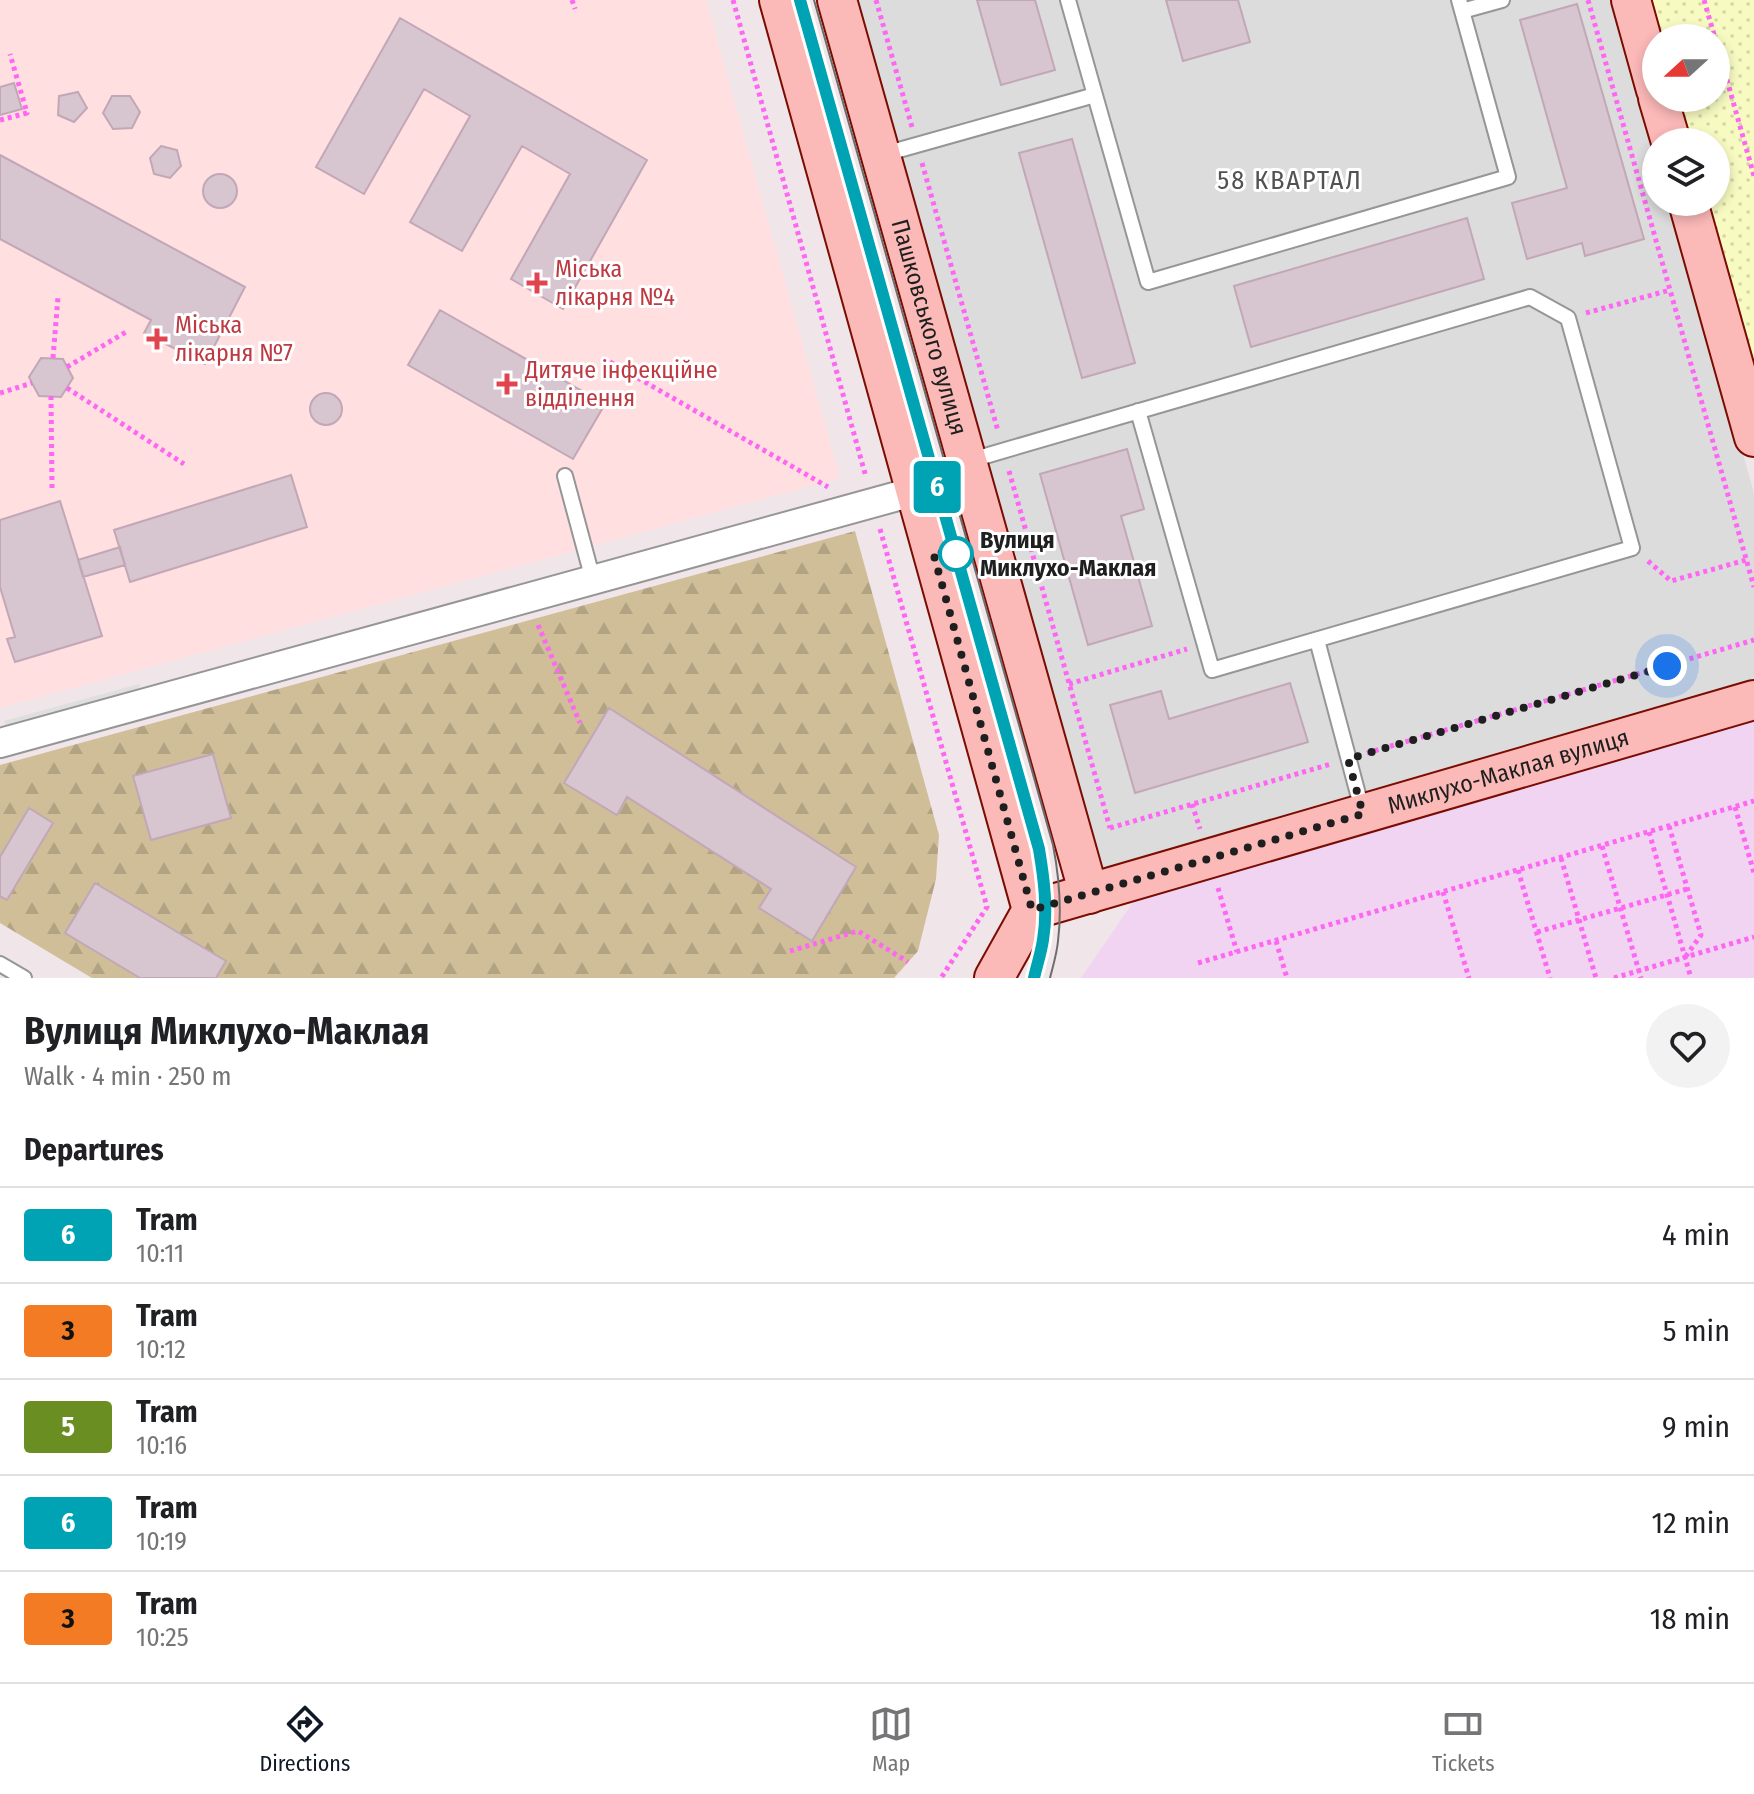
<!DOCTYPE html>
<html lang="en">
<head>
<meta charset="utf-8">
<style>
	body { margin:0; font-family:"Fira Sans Condensed",sans-serif; background:#f2f2f2; color:#202124; height:100vh; display:flex; flex-direction:column; font-size:30px; white-space:nowrap }
	* { box-sizing:border-box; margin:0 }
	p { font-size:26px; color:#757577 }
	.icon { flex:none; width:44px; height:44px; fill:none; stroke:currentColor; stroke-width:2; stroke-linecap:round; stroke-linejoin:round }
	.map { position:relative; height:978px; overflow:hidden }
	.drawer { display:flex; flex-direction:column; background:#fff; flex:1 }
	.drawer>* { flex:none }
	.badge { padding:0 16px; border-radius:6px; font-size:28px; line-height:52px }
	.needle { width:52px; rotate:249deg }
	.tools { position:absolute; left:1642px; top:24px; display:grid; gap:16px }
	.tools a { display:grid; place-items:center; width:88px; height:88px; border-radius:50%; background:#fff; box-shadow:0 4px 12px #0003; font-size:40px }
	.you { position:absolute; width:40px; height:40px; margin:-20px; border:6px solid #fff; border-radius:50%; background:#1a73e8; box-shadow:0 0 0 12px #1a73e833 }
	.map>.badge { position:absolute; translate:-50% -50%; box-shadow:0 0 0 4px #fff }
	h2 { padding:0 24px; font-size:30px; line-height:72px }
	.round { display:grid; place-items:center; flex:none; width:84px; height:84px; border-radius:42px; background:#f2f2f2 }
	.overview { display:flex; align-items:center; justify-content:space-between; height:136px; padding:0 24px }
	h1 { font-size:38px; font-weight:700; line-height:60px }
	ul { padding:0; list-style:none }
	li { display:flex; align-items:center; gap:24px; height:96px; padding:0 24px; border-top:2px solid #e0e0e0 }
	li div { flex:1 }
	li b { display:block; font-size:30px }
	li em { font-style:normal }
	li .badge { min-width:88px; font-weight:700; text-align:center }
	.menu { display:flex; justify-content:space-around; align-items:center; height:112px; border-top:2px solid #e0e0e0; background:#fff; font-size:22px; color:#757577 }
	.menu a { display:grid; justify-items:center; gap:4px }
	.menu .selected { color:#111827 }
	.map>svg:first-child { display:block }
	.residential { fill:#dddcdd }
	.commercial { fill:#f1d4f1 }
	.education { fill:#ffdfe0 }
	.forest { fill:url(#forest-firs) }
	.park { fill:url(#park-dots) }
	.parking { fill:#dfdfdf }
	.building { fill:#d7c5cf; stroke:#c2a7b7; stroke-width:2 }
	.lines { fill:none; stroke-linecap:round; stroke-linejoin:round }
	.lane-casing { stroke:#969696; stroke-width:18 }
	.street-casing { stroke:#969696; stroke-width:32 }
	.secondary-casing { stroke:#7a0c02; stroke-width:42 }
	.path { stroke:#fd68f2; stroke-width:5; stroke-dasharray:4 4; stroke-linecap:butt }
	.lane { stroke:#fff; stroke-width:14 }
	.street { stroke:#fff; stroke-width:28 }
	.secondary { stroke:#fbb9b8; stroke-width:38 }
	.tram { stroke:#6d6d6d; stroke-width:2 }
	.line-casing { stroke:#fff; stroke-width:18 }
	.line { stroke:#00a3b4; stroke-width:12 }
	.walk { stroke:#1f1f1f; stroke-width:8; stroke-dasharray:0 14.4 }
	.health-dot { fill:#e0444e; stroke:#fff; stroke-width:3 }
	.stop-dot { fill:#fff; stroke:#00a3b4; stroke-width:4 }
	.labels { text-anchor:middle; stroke-width:6; stroke-linejoin:round; paint-order:stroke }
	.health-label { font-size:24px; fill:#be3a42; stroke:#fff; text-anchor:start }
	.street-label { font-size:24px; fill:#1f1f1f; stroke:#fff }
	.stop-label { font-size:24px; font-weight:bold; fill:#1f1f1f; stroke:#fff; text-anchor:start }
	.neighbourhood-label { font-size:26px; letter-spacing:2px; fill:#525252; stroke:#fff }
</style>
</head>
<body>
<div class="map">
<svg width="1754" height="978" viewBox="0 0 1754 978">
	<defs>
		<pattern id="forest-firs" width="22" height="20" patternUnits="userSpaceOnUse" patternTransform="scale(2)"><rect width="22" height="20" fill="#d0be98"/><path d="M5 1l3.5 6h-7zM16 11l3.5 6h-7z" fill="#b2a383"/></pattern>
		<pattern id="park-dots" width="8" height="8" patternUnits="userSpaceOnUse" patternTransform="scale(2)"><rect width="8" height="8" fill="#f8fbc1"/><path d="M2 2h.1M6 6h.1" fill="none" stroke="#d4d7a5" stroke-width="1.8" stroke-linecap="round"/></pattern>
	</defs>
	<rect width="100%" height="100%" fill="#f0e5e9"/>
	<path class="residential" d="M850,0H1615L1656,146V202H1672L1754,493V683L1097,877Z"/>
	<path class="commercial" d="M1754,714V978H1081L1151,876Z"/>
	<path class="education" d="M0,0H706L840,478L0,708Z"/>
	<path class="forest" d="M855,531L939,835L936,879L918,951L894,978H92L0,923V765Z"/>
	<path class="park" d="M1644,0H1754V390L1701,202H1716V142H1684L1671,98H1716V38H1656Z"/>
	<path class="parking" d="M139,684L145,703L10,740L4,721Z"/>
	<path class="building" d="M977,0H1035L1055,70L1001,85Z
		M1166,0H1238L1250,42L1183,61Z
		M1577,4L1644,239L1585,256L1582,243L1527,259L1512,203L1567,188L1520,20Z
		M400,18L647,160L563,309L511,279L570,174L522,146L462,251L410,222L470,116L424,89L364,194L316,167Z
		M14,83L22,109L0,115V87Z
		M78,92L87,108L74,122L58,115L59,96Z
		M112,96H130L140,112L132,128L113,129L103,113Z
		M1072,139L1135,363L1082,378L1019,153Z
		M161,146L177,150L181,166L170,178L154,174L150,158Z
		M0,155L245,287L205,364L144,333L151,320L0,239Z
		M203 191a17 17 0 1 1 34 0a17 17 0 1 1-34 0Z
		M1467,218L1484,279L1251,347L1234,286Z
		M440,310L605,404L573,459L408,365Z
		M41,358L63,359L73,378L61,397L39,396L32,383L29,377Z
		M310 409a16 16 0 1 1 32 0a16 16 0 1 1-32 0Z
		M1127,449L1144,509L1121,516L1152,626L1088,645L1040,474Z
		M291,475L307,527L130,582L114,530Z
		M60,501L102,636L15,662L7,639L15,637L0,587V520Z
		M120,547L125,565L83,577L78,560Z
		M1290,683L1308,742L1135,793L1110,705L1161,691L1169,719Z
		M609,708L856,867L812,941L759,908L771,889L627,797L617,815L564,783Z
		M213,754L231,818L151,840L133,776Z
		M29,808L53,823L7,900L0,896V857Z
		M95,883L226,961L216,978H140L65,933Z"/>
	<g class="lines">
		<g class="lane-casing">
			<path id="lane" d="M1068,0L1148,282L1508,177L1459,0
				M1462,11L1502,0
				M881,155L1095,95
				M968,461L1530,297L1568,318L1632,548L1212,670L1138,411
				M565,476L593,580
				M1317,640L1363,813
				M0,964L24,978"/>
		</g>
		<g class="street-casing">
			<path id="street" d="M0,743L916,491"/>
		</g>
		<g class="secondary-casing">
			<g id="secondary">
				<path d="M779,0L1032,910L994,978"/>
				<path id="s1" d="M837,0L1089,894"/>
				<path d="M1631,0L1656,90"/>
				<path d="M1658,98L1671,142"/>
				<path d="M1688,202L1754,437"/>
				<path id="s2" d="M1032,910L1754,700"/>
			</g>
		</g>
		<path class="path" d="M572,0L575,9
			M733,0L866,477
			M876,0L912,127
			M1588,0L1754,587
			M1704,0L1715,38
			M1716,41L1754,176
			M0,120L27,113L10,54
			M922,163L998,431
			M1586,313L1670,290
			M53,358L58,297
			M603,358L828,487
			M67,367L126,332
			M67,388L184,464
			M0,393L32,383
			M51,396L52,488
			M1009,471L1110,828
			M880,529L987,907L941,978
			M1648,561L1671,581L1746,560
			M538,625L580,723
			M1069,684L1187,649
			M1367,753L1754,640
			M1192,804L1200,829
			M1735,807L1754,873
			M1669,826L1701,935L1686,956
			M1110,828L1331,764
			M1649,832L1691,978
			M1602,846L1641,978
			M1561,858L1596,978
			M1518,870L1550,978
			M1218,888L1237,952
			M1443,892L1469,978
			M1537,932L1687,889
			M1276,941L1287,978
			M790,951L858,931L908,962
			M1198,963L1754,801
			M1614,978L1754,937"/>
		<use href="#lane" class="lane"/>
		<use href="#street" class="street"/>
		<use href="#secondary" class="secondary"/>
		<path class="tram" d="M800,0L1039,849C1044,879 1048,909 1043,940C1041,953 1037,965 1034,978
			M814,0L1053,845C1059,876 1062,909 1058,941C1057,953 1053,966 1050,978"/>
	</g>
	<g class="lines">
		<g class="line-casing">
			<path id="line" d="M800,0L1039,849C1044,879 1048,909 1043,940C1041,953 1037,965 1034,978"/>
		</g>
		<use href="#line" class="line"/>
		<path class="walk" d="M956,554L933,552L1032,910L1363,814L1348,759L1667,666"/>
	</g>
	<g class="health-dot">
		<path d="M533 271h8v8h8v8h-8v8h-8v-8h-8v-8h8z"/>
		<path d="M153 327h8v8h8v8h-8v8h-8v-8h-8v-8h8z"/>
		<path d="M503 372h8v8h8v8h-8v8h-8v-8h-8v-8h8z"/>
	</g>
	<circle class="stop-dot" cx="956" cy="554" r="16"/>
	<g class="labels">
		<g class="health-label">
			<text x="555" y="277">Міська<tspan x="555" dy="28">лікарня №4</tspan></text>
			<text x="175" y="333">Міська<tspan x="175" dy="28">лікарня №7</tspan></text>
			<text x="525" y="378">Дитяче інфекційне<tspan x="525" dy="28">відділення</tspan></text>
		</g>
		<g class="street-label">
			<text dy="8" stroke="none"><textPath href="#s1" startOffset="340">Пашковського вулиця</textPath></text>
			<text dy="8" stroke="none"><textPath href="#s2" startOffset="496">Миклухо-Маклая вулиця</textPath></text>
		</g>
		<g class="stop-label">
			<text x="980" y="548">Вулиця<tspan x="980" dy="28">Миклухо-Маклая</tspan></text>
		</g>
		<g class="neighbourhood-label">
			<text x="1290" y="189">58 КВАРТАЛ</text>
		</g>
	</g>
</svg>
<div class="tools">
<a><svg class="needle" viewBox="-14 -14 28 28"><path d="M0-13l5 13h-10z" fill="#e53935"/><path d="M0 13l5-13h-10z" fill="#757577"/></svg></a>
<a><svg class="icon" aria-label="layers" viewBox="0 0 24 24"><path d="M12 4l9 5-9 5-9-5zM3 14l9 5 9-5"/></svg></a>
</div>
<div class="you" style="left:1667px;top:666px"></div>
<b class="badge" style="left:937px;top:487px;background:#00a3b4;color:#fff">6</b>
</div>
<section class="drawer">
<div class="overview"><div><h1>Вулиця Миклухо-Маклая</h1><p>Walk · 4 min · 250 m</p></div><a class="round"><svg class="icon" aria-label="heart" viewBox="0 0 24 24"><path d="M12 20l-8-8c-3-5 5-10 8-4 3-6 11-1 8 4z"/></svg></a></div>
<h2>Departures</h2>
<ul>
<li><span class="badge" style="background:#00a3b4;color:#fff">6</span><div><b>Tram</b><p>10:11</p></div><em>4 min</em></li>
<li><span class="badge" style="background:#f37b24;color:#111">3</span><div><b>Tram</b><p>10:12</p></div><em>5 min</em></li>
<li><span class="badge" style="background:#6b8e23;color:#fff">5</span><div><b>Tram</b><p>10:16</p></div><em>9 min</em></li>
<li><span class="badge" style="background:#00a3b4;color:#fff">6</span><div><b>Tram</b><p>10:19</p></div><em>12 min</em></li>
<li><span class="badge" style="background:#f37b24;color:#111">3</span><div><b>Tram</b><p>10:25</p></div><em>18 min</em></li>
</ul>
</section>
<nav class="menu">
<a class="selected"><svg class="icon" aria-label="directions" viewBox="0 0 24 24"><path d="M12 3l9 9-9 9-9-9zM9 14v-3h6M13 9l2 2-2 2"/></svg>Directions</a>
<a><svg class="icon" aria-label="map" viewBox="0 0 24 24"><path d="M3 6l6-2 6 2 6-2v14l-6 2-6-2-6 2zM9 4v14M15 6v14"/></svg>Map</a>
<a><svg class="icon" aria-label="tickets" viewBox="0 0 24 24"><path d="M3 7h18v10H3zM15 7v10"/></svg>Tickets</a>
</nav>
</body>
</html>
